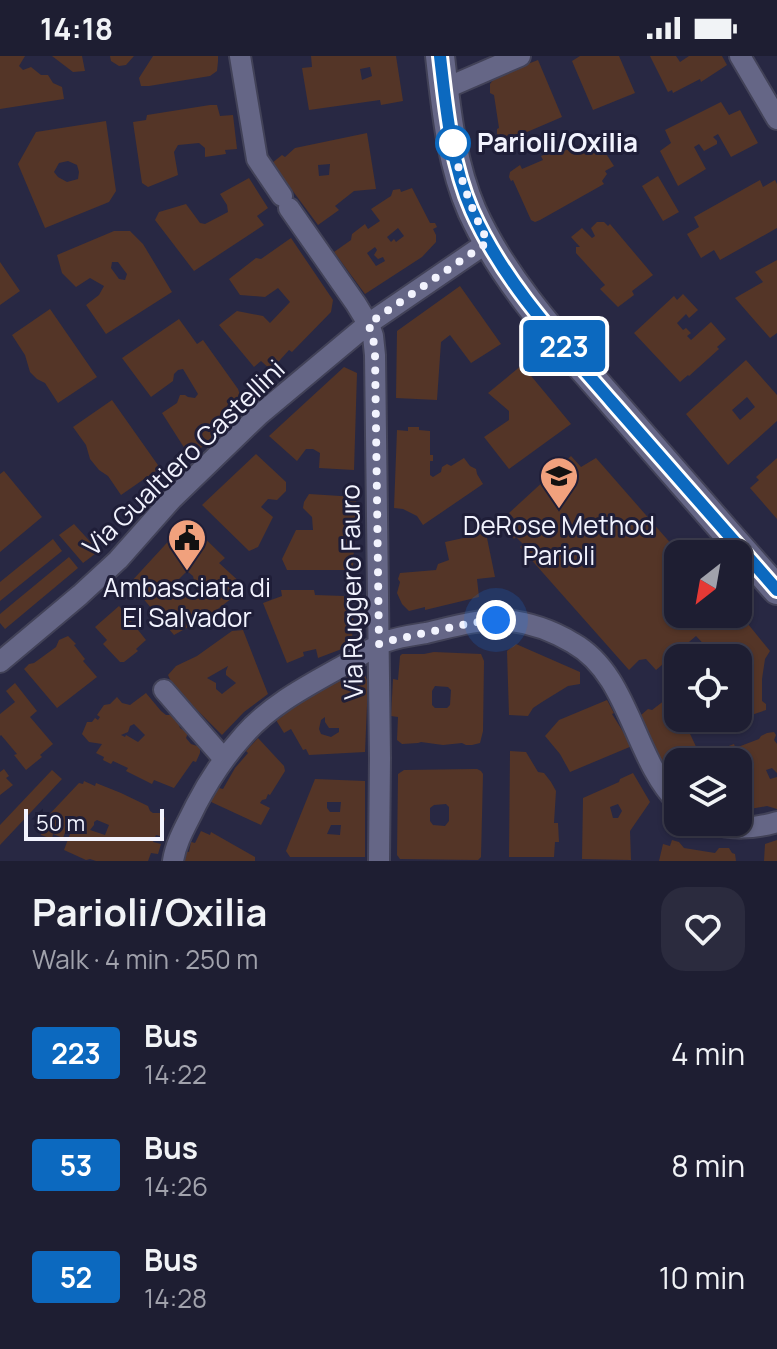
<!DOCTYPE html>
<html lang="en">
<head>
<meta charset="utf-8">
<style>
	body { margin:0; font-family:Manrope,sans-serif; background:#2b2b3e; color:#f1f3f6; height:100vh; display:flex; flex-direction:column; font-size:30px; white-space:nowrap }
	* { box-sizing:border-box; margin:0 }
	p { font-size:26px; color:#a1a2ac }
	.icon { flex:none; width:44px; height:44px; fill:none; stroke:currentColor; stroke-width:2; stroke-linecap:round; stroke-linejoin:round }
	.map { position:relative; height:805px; overflow:hidden }
	.details { display:flex; flex-direction:column; background:#1e1e32; flex:1 }
	.details>* { flex:none }
	.badge { padding:0 16px; border-radius:6px; font-size:28px; line-height:52px }
	.needle { width:52px; rotate:211deg }
	.controls { position:absolute; left:664px; top:484px; display:grid; gap:16px }
	.controls a { display:grid; place-items:center; width:88px; height:88px; border-radius:16px; background:#1e1e32; box-shadow:0 2px 6px #0004,0 0 0 2px #3c3c4d; font-size:40px }
	.scale { position:absolute; left:24px; bottom:20px; width:140px; box-sizing:border-box; padding-left:8px; border:4px solid #f2f3fe; border-top:0; font-size:22px; line-height:28px; white-space:nowrap; color:#f2f3fe; -webkit-text-stroke:6px #1f1e38; paint-order:stroke }
	.you { position:absolute; width:40px; height:40px; margin:-20px; border:6px solid #fff; border-radius:50%; background:#1a73e8; box-shadow:0 0 0 12px #1a73e833 }
	.map>.badge { position:absolute; translate:-50% -50%; box-shadow:0 0 0 4px #fff }
	.round { display:grid; place-items:center; flex:none; width:84px; height:84px; border-radius:24px; background:#2b2b3e }
	.overview { display:flex; align-items:center; justify-content:space-between; height:136px; padding:0 32px }
	h1 { font-size:38px; font-weight:700; line-height:60px }
	ul { padding:0; list-style:none }
	li { display:flex; align-items:center; gap:24px; height:112px; padding:0 32px }
	li div { flex:1 }
	li b { display:block; font-size:30px }
	li em { font-style:normal }
	li .badge { min-width:88px; font-weight:700; text-align:center }
	.status { display:flex; justify-content:space-between; align-items:center; height:56px; padding:0 40px; background:#1e1e32; direction:ltr }
	.status svg { height:22px; fill:currentColor }
	.map>svg:first-child { display:block }
	.building { fill:#543527; fill-rule:evenodd }
	.lines { fill:none; stroke-linecap:round; stroke-linejoin:round }
	.minor-casing { stroke:#424258; stroke-width:24 }
	.secondary-casing { stroke:#424258; stroke-width:32 }
	.minor { stroke:#656686; stroke-width:20 }
	.secondary { stroke:#656686; stroke-width:28 }
	.line-casing { stroke:#fff; stroke-width:18 }
	.line { stroke:#0c69bf; stroke-width:12 }
	.walk { stroke:#f2f3fe; stroke-width:8; stroke-dasharray:0 14.4 }
	.stop-dot { fill:#fff; stroke:#0c69bf; stroke-width:4 }
	.labels { text-anchor:middle; stroke-width:6; stroke-linejoin:round; paint-order:stroke }
	.stop-label { font-size:26px; font-weight:bold; fill:#f2f3fe; stroke:#1f1e38; text-anchor:start }
	.street-label { font-size:26px; fill:#f2f3fe; stroke:#1f1e38 }
	.poi-label { font-size:26px; fill:#f2f3fe; stroke:#1f1e38 }
</style>
</head>
<body>
<div class="status"><b>14:18</b><svg viewBox="0 0 49 12"><path d="M0 12V9h3v3zM5 12V6h3v6zM10 12V3h3v9zM15 12V0h3v12zM26 1h20v11H26zM47 4h2v5h-2z"/></svg></div>
<div class="map">
<svg width="777" height="805" viewBox="0 0 777 805">
	<rect width="100%" height="100%" fill="#282843"/>
	<path class="building" d="M0,0H25L19,10L23,14L31,11L41,19H48L53,27L62,31L64,43L0,53Z
		M52,0H82L85,15L73,16Z
		M110,0H134L126,9L119,10L111,5Z
		M153,0H218V5L217,15L210,20L149,30H141L139,22Z
		M311,0H396L403,45L381,49L380,44L309,54L302,12L312,11ZM370,11L372,20L362,24L360,13Z
		M580,0H619L635,37L593,54L572,5Z
		M650,0H676L680,6L689,0H722L727,9L701,26L700,23L673,37L672,34L668,36Z
		M538,4L562,61L513,82L514,83L508,86L504,85L497,78V73L499,72L494,39L490,37V28L496,20Z
		M721,46L729,59L740,54L758,87L731,101L718,78L713,81L717,85V88L704,95L699,88L694,91L706,113L678,130L660,95L671,87L665,74Z
		M210,49H217L220,60L233,59L237,93L225,94L226,98L205,101V92L199,87L178,89L174,96L178,119L148,131L142,127L133,66L146,64L147,59Z
		M106,65L116,135L109,146L45,172L18,108L36,76ZM68,105L77,109L79,116L78,123L67,126L58,121L54,116L59,107Z
		M367,77L376,133L354,135L335,150L339,154L318,169L272,107L282,99L285,101L295,92ZM330,108L329,119L319,120L318,109Z
		M583,88L586,96L601,90L614,110L605,115L607,118L602,125L604,128L540,164L535,166L531,164L513,124L511,125L509,121L510,116L520,109L522,113L543,104L541,100L553,95L555,98Z
		M658,120L679,156L663,165L642,130Z
		M249,122L268,152L257,160L264,169L194,215L155,164L159,156L186,148L200,167L205,168L228,156L227,149L220,138Z
		M760,124L763,131L775,124L777,128V172L720,204L714,194L701,202L687,178L699,171L694,161Z
		M412,132L430,167H435L437,171L433,173L436,179V186L422,201L365,238L334,196L351,184L352,178L365,168L368,173L380,165L371,153L391,140L393,134L400,133L401,136ZM398,172L404,180L396,186L394,183L391,186L387,181ZM375,191L377,194L374,199L378,203L383,201L385,205L376,210L367,197Z
		M597,166H604L608,170L610,168L653,219L632,235L634,239L618,251L600,233L605,229L576,197V191H580L571,181L582,172L592,182L595,180L591,172Z
		M114,175H130L143,188L172,236L106,278L86,249L99,239L104,230L90,222L76,231L62,217L57,199ZM112,206H118L127,218L125,224L119,223L111,212Z
		M291,182L333,244L331,256L292,296L289,294L271,314L261,305L254,311L219,269L237,255L263,260L270,267L290,246L278,232L265,241L240,239L229,223L256,202L261,203Z
		M777,204V277L770,282L735,242L763,226L755,216Z
		M0,206L20,235L0,249Z
		M460,230L501,288L471,307L450,279L441,286L437,344L396,342L397,275Z
		M683,238L698,254L689,262L686,258L677,267L683,274L686,272L691,277L687,280L691,284L711,266L726,283L717,291L719,293L689,320L688,319L680,326L634,277L674,240L677,244Z
		M50,253L97,321L58,347L45,327L37,323L30,316L25,299L12,279Z
		M179,263L197,288L203,284L238,333L242,345L241,352L199,394L185,393L162,357L177,347L180,339H185L188,341L195,342L198,338L183,313L178,314L174,318L173,325L151,341L122,302Z
		M746,304L777,339V365L728,409L686,358ZM747,341L755,351L740,364L732,354Z
		M522,309L571,368L509,413L484,381L509,364V355L488,337Z
		M344,311L357,317L354,414L319,412L320,397L313,393H306L297,405L269,380Z
		M112,344L160,412L121,439L108,420L99,414L90,403L86,389L73,371Z
		M408,371H419V374L430,375V399H433V405H430V419L433,421L441,416L442,411L447,408L451,410L464,402L470,410L476,413L477,418L483,428L423,469L417,460L403,453L394,452L397,374L408,375Z
		M256,398L286,426V435L277,444L268,443L261,451L273,461L258,491L249,495L202,449Z
		M571,400L581,411L596,402L680,498H678V558H734L746,570L748,568L770,595L765,603L762,623V645L766,648V654L722,669H716L714,662H738V602H712L715,600L696,580L656,614L646,603L639,604L629,614L520,491L523,488L516,481L514,483L508,475L519,468L509,457Z
		M777,402V463L750,432L759,424L756,421Z
		M4,415L42,461L0,496V418Z
		M309,438L356,441L353,514H287L282,503L296,474H313L312,461L303,452L304,446Z
		M187,465L225,502L219,507L243,529L236,539L210,559L174,579L130,527ZM187,515L193,520L194,524L202,528L188,541L184,532L178,531L174,528Z
		M74,468L96,492L95,498L83,507L59,479Z
		M486,477L495,521L477,523L479,541L425,554V551L409,555L402,548L397,537L400,526L398,523L400,517L436,514L438,508L449,504L445,486Z
		M53,483L62,495L0,545V526Z
		M69,501L78,512L5,573L0,567V558Z
		M281,534H314L315,539L344,540L345,551L354,552L352,583L347,591L318,602L316,593L303,596L304,600L287,607L263,547L282,540Z
		M119,550L146,584L136,593L138,595L124,606H120L103,588L107,584L95,571Z
		M243,574L268,638L244,656L222,679L173,630L168,619L176,610L197,600L232,575ZM228,610L226,615V619L236,627L222,638L216,633V627L207,622Z
		M68,580L76,588L74,589L85,603L83,605L97,621L57,652L24,613L29,608L34,607L56,591L59,584Z
		M516,588L580,616V628L568,630L542,646L533,652L528,660L509,659L507,595Z
		M434,596L481,598L484,605L483,675L480,687L472,689H466L462,687L443,689L421,686L418,687L402,688L397,684L398,661L391,660L393,623L398,624L400,600L402,598H424ZM435,630L448,631L451,634L450,649L447,652H435L432,649V635Z
		M355,614L363,615L368,626L365,696L309,699L306,693L303,694L291,673L284,677L276,664L283,660L282,657ZM325,661V666L329,672H339V676L331,681L321,678L319,673L321,664Z
		M15,627L37,655L30,661L53,688L40,699L42,701L26,714L14,699L17,698L1,679L0,680V658L15,646L6,635Z
		M146,637L161,655L166,659H170L178,666L180,672L188,677L186,682L191,688L200,691V697L196,706L193,705L174,732L154,724L152,728L126,715L128,712L113,705L111,708L103,704L104,701L96,697L102,688L89,686L82,678L87,666H92L95,662L98,664L100,661L97,659L104,649L110,648L117,641L122,647L130,649ZM134,668L145,679L138,686L126,679L125,681L121,679L128,676L130,670Z
		M607,644L614,657L612,658L632,690L570,716L560,698L545,680L559,664Z
		M665,644L678,658V662H682L684,665L699,697L693,706H678V730L668,717L648,679L641,659L648,653L652,654Z
		M774,676L776,679L774,684L777,688V717L772,712L766,714L770,723L777,721V753L767,750L750,753L738,752V706H710V699L720,697L721,693L734,688L735,691H738L759,683L761,680L767,677Z
		M258,682L284,710L285,715L270,739L268,738L266,743L262,744L260,747L270,752L261,769L209,745L219,732L223,733L235,712L248,697L246,695Z
		M510,695L526,696L538,716L544,717L551,726L556,735L554,767H558L559,786H555L554,801H509Z
		M4,713L9,720L6,722L13,729L0,739V716Z
		M477,713L481,715L483,718L481,801L478,804L400,803L397,799L398,718L404,714ZM446,748L449,751V765L445,770L433,769L430,765V752L434,749Z
		M52,714L62,723L0,789V769Z
		M633,717L650,746L630,775L631,804L582,803L583,742L619,726L620,723ZM618,748L622,755L618,762H613L610,751Z
		M315,723L365,725V801H290L286,795ZM327,746H341L340,756H330L327,752ZM331,769H341L340,779L327,778Z
		M84,725L95,730L96,727L121,737L148,750L150,755L153,757H160L165,762L160,780L156,779L153,786L161,788L158,798L151,797L148,805H96L90,803L86,804L64,794L73,770L68,768L63,782L53,778L52,783L41,779L45,763L79,727L83,728ZM97,764L109,769L105,779L90,774L94,769V766Z
		M201,775L210,779L211,776L255,801V805H183L185,795L189,796L191,786L195,787Z
		M672,784L679,786L684,792L715,797L719,792H729L732,797L735,798L736,805H659L663,788L670,790Z
		M777,784V805H764L765,788Z"/>
	<g class="lines">
		<g class="minor-casing">
			<path id="minor" d="M240,0L257,103L282,140
				M740,0L777,63
				M444,33L520,0
				M289,152L356,248L370,271L373,280L375,299L380,702L379,805
				M0,606L80,539L118,504L172,443L259,359L368,268L488,186
				M164,634L224,703
				M708,766C732,774 753,773 777,766
				M173,805C176,785 187,768 196,749C209,724 225,700 244,679C272,647 311,628 348,607C360,600 372,591 385,586C398,581 413,579 426,577C452,571 478,563 504,564C528,566 553,575 573,587C630,619 633,702 678,747"/>
		</g>
		<g class="secondary-casing">
			<path id="secondary" d="M440,0C446,52 451,107 472,155C505,228 564,290 616,350C670,412 723,473 777,534"/>
		</g>
		<use href="#minor" class="minor"/>
		<use href="#secondary" class="secondary"/>
	</g>
	<g class="lines">
		<g class="line-casing">
			<path id="line" d="M440,0C446,52 451,107 472,155C504,227 561,287 612,346C667,409 722,471 777,534"/>
		</g>
		<use href="#line" class="line"/>
		<path class="walk" d="M453,87L451,78C458,117 470,151 488,186L368,268L373,280L375,299L379,588L388,585L471,567L496,564"/>
	</g>
	<defs>
		<g id="university-pin" transform="scale(2)"><path d="M0 17L-7.5 6A9.5 9.5 0 1 1 7.5 6Z" fill="#f1a17d" stroke="#1f1e38"/><path d="M0-5L7-2L0 1L-7-2ZM-4 1L0 2.5L4 1V4Q0 6-4 4Z" fill="#111"/></g>
		<g id="civic-pin" transform="scale(2)"><path d="M0 17L-7.5 6A9.5 9.5 0 1 1 7.5 6Z" fill="#f1a17d" stroke="#1f1e38"/><path d="M-.6-6.5H3V-4.5H.6V-3L4-1V1h2V6H-6V1h2V-1L-.6-3ZM-1.2 2.5V6h2.4V2.5Z" fill="#111"/></g>
	</defs>
	<g fill-rule="evenodd">
		<use href="#university-pin" x="559" y="420"/>
		<use href="#civic-pin" x="187" y="482"/>
	</g>
	<circle class="stop-dot" cx="453" cy="87" r="16"/>
	<g class="labels">
		<g class="stop-label">
			<text x="477" y="96">Parioli/Oxilia</text>
		</g>
		<g class="street-label">
			<text transform="translate(184 402) rotate(-44)" y="9">Via Gualtiero Castellini</text>
			<text transform="translate(352 536) rotate(-91)" y="9">Via Ruggero Fauro</text>
		</g>
		<g class="poi-label">
			<text x="559" y="479">DeRose Method<tspan x="559" dy="30">Parioli</tspan></text>
			<text x="187" y="541">Ambasciata di<tspan x="187" dy="30">El Salvador</tspan></text>
		</g>
	</g>
</svg>
<div class="controls">
<a><svg class="needle" viewBox="-14 -14 28 28"><path d="M0-13l5 13h-10z" fill="#e53935"/><path d="M0 13l5-13h-10z" fill="#a1a2ac"/></svg></a>
<a><svg class="icon" aria-label="locate" viewBox="0 0 24 24"><circle cx="12" cy="12" r="6"/><path d="M12 2v4M12 18v4M2 12h4M18 12h4"/></svg></a>
<a><svg class="icon" aria-label="layers" viewBox="0 0 24 24"><path d="M12 4l9 5-9 5-9-5zM3 14l9 5 9-5"/></svg></a>
</div>
<div class="scale">50 m</div>
<div class="you" style="left:496px;top:564px"></div>
<b class="badge" style="left:564px;top:290px;background:#0c69bf;color:#fff">223</b>
</div>
<section class="details">
<div class="overview"><div><h1>Parioli/Oxilia</h1><p>Walk · 4 min · 250 m</p></div><a class="round"><svg class="icon" aria-label="heart" viewBox="0 0 24 24"><path d="M12 20l-8-8c-3-5 5-10 8-4 3-6 11-1 8 4z"/></svg></a></div>
<ul>
<li><span class="badge" style="background:#0c69bf;color:#fff">223</span><div><b>Bus</b><p>14:22</p></div><em>4 min</em></li>
<li><span class="badge" style="background:#0c69bf;color:#fff">53</span><div><b>Bus</b><p>14:26</p></div><em>8 min</em></li>
<li><span class="badge" style="background:#0c69bf;color:#fff">52</span><div><b>Bus</b><p>14:28</p></div><em>10 min</em></li>
</ul>
</section>
</body>
</html>
